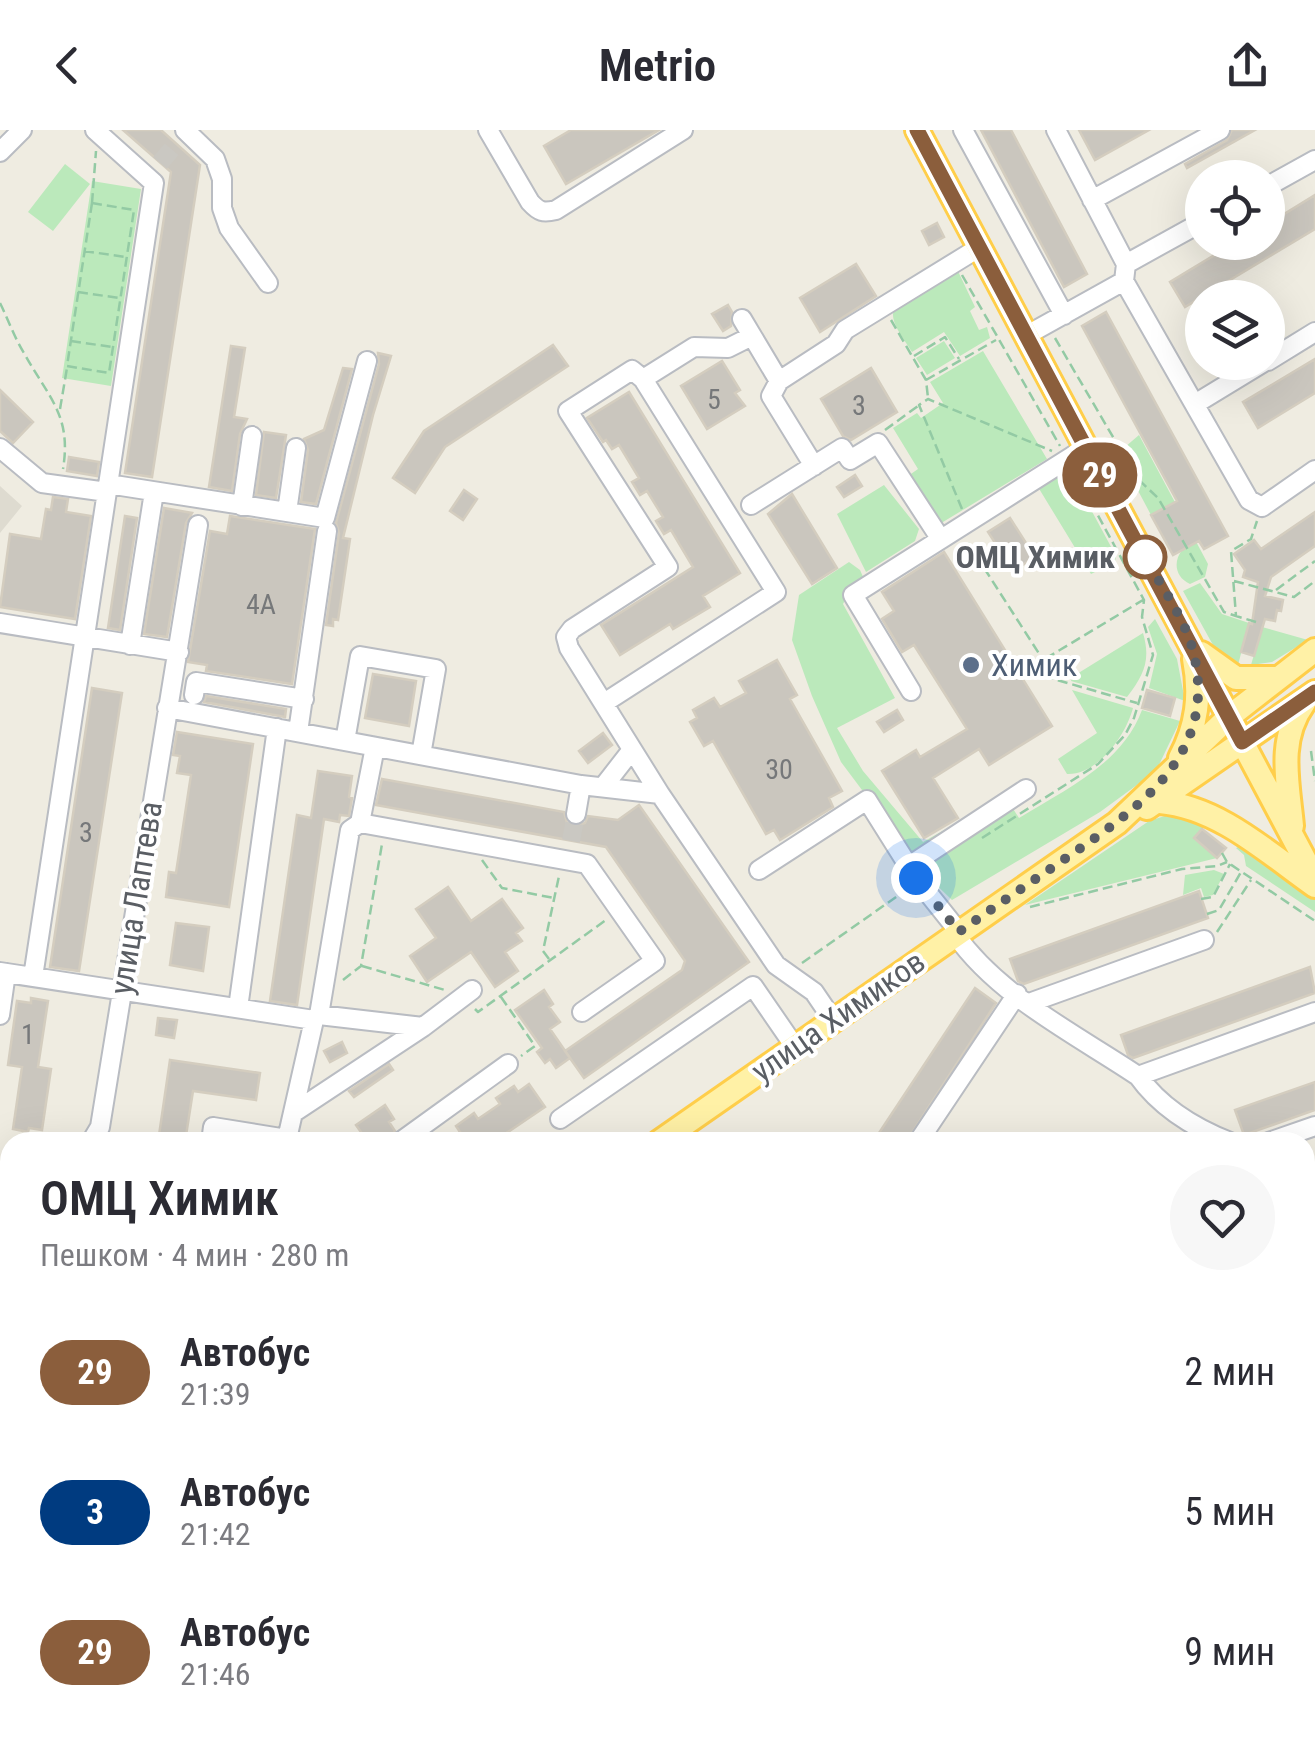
<!DOCTYPE html>
<html lang="ru">
<head>
<meta charset="utf-8">
<style>
	body { margin:0; font-family:"Roboto Condensed",sans-serif; background:#f7f7f7; color:#2b2b33; height:100vh; display:flex; flex-direction:column; font-size:38px; white-space:nowrap }
	* { box-sizing:border-box; margin:0 }
	p { font-size:32px; color:#7c7c81 }
	.icon { flex:none; width:55px; height:55px; fill:none; stroke:currentColor; stroke-width:2; stroke-linecap:round; stroke-linejoin:round }
	.map { position:relative; flex:1; overflow:hidden }
	.sheet { position:absolute; left:0px; top:1002px; width:1315px; height:612px; display:flex; flex-direction:column; background:#fff; border-radius:30px 30px 0 0; box-shadow:0 10px 40px #0002 }
	.sheet>* { flex:none }
	.badge { padding:0 20px; border-radius:32px; font-size:35px; line-height:65px }
	.controls { position:absolute; left:1185px; top:30px; display:grid; gap:20px }
	.controls a { display:grid; place-items:center; width:100px; height:100px; border-radius:50%; background:#fff; box-shadow:0 10px 40px #0002; font-size:50px }
	.you { position:absolute; width:50px; height:50px; margin:-25px; border:8px solid #fff; border-radius:50%; background:#1a73e8; box-shadow:0 0 0 15px #1a73e833 }
	.map>.badge { position:absolute; translate:-50% -50%; box-shadow:0 0 0 5px #fff }
	.round { display:grid; place-items:center; flex:none; width:105px; height:105px; border-radius:52px; background:#f7f7f7 }
	.head { display:flex; align-items:center; justify-content:space-between; height:170px; padding:0 40px }
	h1 { font-size:48px; font-weight:600; line-height:75px }
	ul { padding:0; list-style:none }
	li { display:flex; align-items:center; gap:30px; height:140px; padding:0 40px }
	li div { flex:1 }
	li b { display:block; font-size:38px }
	li em { font-style:normal }
	li .badge { min-width:110px; font-weight:700; text-align:center }
	header { display:flex; justify-content:space-between; align-items:center; height:130px; padding:0 40px; background:#fff; font-size:45px; font-weight:600 }
	.map>svg:first-child { display:block }
	.industrial { fill:#e2dfd9 }
	.education { fill:#dedbd0 }
	.green { fill:#bbe9bb }
	.building { fill:#cac6be; stroke:#d4cdbf; stroke-width:2.5 }
	.lines { fill:none; stroke-linecap:round; stroke-linejoin:round }
	.minor-tunnel { stroke:#cac8c2; stroke-width:18; stroke-dasharray:18 9; stroke-linecap:butt }
	.minor-casing { stroke:#b9bcc2; stroke-width:22 }
	.major-casing { stroke:#ffce4a; stroke-width:28 }
	.path { stroke:#93caa4; stroke-width:2.5; stroke-dasharray:10 5; stroke-linecap:butt }
	.minor { stroke:#fff; stroke-width:18 }
	.major { stroke:#fff1a6; stroke-width:22 }
	.line-casing { stroke:#fff; stroke-width:22 }
	.line { stroke:#8b5e3c; stroke-width:15 }
	.walk { stroke:#5a5e64; stroke-width:10; stroke-dasharray:0 18 }
	.stop-dot { fill:#fff; stroke:#8b5e3c; stroke-width:5 }
	.service-dot { fill:#5c6f8a; stroke:#fff; stroke-width:4 }
	.labels { text-anchor:middle; stroke-width:8; stroke-linejoin:round; paint-order:stroke }
	.number-label { font-size:28px; fill:#76787a }
	.stop-label { font-size:32px; font-weight:bold; fill:#5a5e64; stroke:#fff; text-anchor:end }
	.service-label { font-size:32px; fill:#4e5e75; stroke:#fff; text-anchor:start }
	.street-label { font-size:32px; fill:#5a5e64; stroke:#fff }
</style>
</head>
<body>
<header><svg class="icon" aria-label="back" viewBox="0 0 24 24"><path d="M15 5l-7 7 7 7"/></svg>Metrio<svg class="icon" aria-label="share" viewBox="0 0 24 24"><path d="M12 15V3M7 8l5-5 5 5M5 13v7h14v-7"/></svg></header>
<div class="map">
<svg width="1315" height="1613" viewBox="0 0 1315 1613">
	<rect width="100%" height="100%" fill="#efece1"/>
	<path class="industrial" d="M1305,1401L1315,1408V1454L1305,1448Z"/>
	<path class="education" d="M0,356L22,376L0,403Z
		M575,1605H811L805,1613H587Z"/>
	<path class="green" d="M65,34L90,54L53,101L28,82Z
		M92,51L141,59L111,256L62,248Z
		M956,137L975,177L970,181L979,200L987,197L990,208L960,226L944,202L912,222C906,212 893,196 893,185C892,169 942,146 956,137Z
		M944,211L955,228L927,245L916,228Z
		M983,221L1047,329L938,395L908,346L918,339L893,298L917,283L921,288L943,273L930,252Z
		M1139,305L1208,434L1205,447L1190,454C1175,447 1173,432 1182,420L1160,380L1151,385L1118,323Z
		M1061,343L1075,350L1116,426L1115,432L1091,444L1038,357Z
		M884,355L919,399L915,411L866,442L837,384Z
		M849,432L860,440L864,449L850,460L843,474L895,568L837,598L863,641L923,712L946,699L960,703L1008,671L1019,688C1066,659 1122,634 1142,580L1180,591L1156,641L1100,682L952,770L925,744L841,632L812,566L792,510L799,465Z
		M1200,453L1222,484L1249,493L1238,535L1218,524L1183,461Z
		M1155,489L1177,529L1185,571L1149,558L1157,524L1148,497Z
		M1262,497L1308,510L1272,532L1251,535Z
		M1143,503C1151,530 1144,545 1127,567L1071,551L1072,547Z
		M1072,560L1133,578C1126,605 1098,645 1067,644L1058,629L1097,603Z
		M1174,683L1194,690L1203,698L1195,708L1217,728L1025,775L1149,691Z
		M1238,717L1315,769V782L1246,736L1244,725L1236,718Z
		M1214,740L1224,744L1213,765L1204,767L1201,758L1183,765L1185,745Z"/>
	<path class="building" d="M123,0H161L200,35L152,347L125,343L171,42Z
		M571,0H659L566,54L544,16Z
		M981,0H1011L1087,144L1064,157Z
		M1079,0H1149L1095,30Z
		M1232,0H1255L1187,38L1185,34L1227,10Z
		M1315,65V99L1185,177L1170,152L1236,112H1268V94Z
		M937,93L944,107L929,115L922,101Z
		M856,134L876,166L820,202L800,168Z
		M728,175L732,182L731,196L723,201L712,184Z
		M1106,182L1228,406L1204,419L1199,411L1173,425L1151,385L1177,371L1082,196Z
		M553,215L568,236L445,317L415,363L393,348L424,301Z
		M231,216L245,218L234,287L247,289L240,304L232,361L209,357Z
		M378,223L391,226L373,285L343,408L350,409L338,490L333,489V496L326,495L339,403L336,393L379,234Z
		M1315,229V263L1258,298L1243,272Z
		M722,231L740,260L735,263L745,276L707,299L681,256Z
		M343,238L352,239L316,374L301,372L308,320L304,309L324,300Z
		M871,238L897,282L851,310L843,306L821,269Z
		M0,260L33,292L13,313L0,301Z
		M629,262L740,443L703,466L710,477L673,499L670,494L620,525L601,495L693,437L671,400L664,404L656,391L663,387L647,361L640,365L632,352L639,348L619,315L612,319L606,310L603,312L587,288Z
		M264,302L286,305L276,368L256,365Z
		M69,327L99,332L97,346L67,341Z
		M855,345L862,356L844,367L837,357Z
		M464,360L477,369L463,390L450,381Z
		M792,364L837,438L812,454L768,384Z
		M53,367L68,369L66,382L91,386L75,489L0,477L10,404L41,409L46,379L51,380Z
		M164,378L192,383L186,393L167,507L144,504Z
		M1315,382V416L1271,447L1265,466L1283,470L1281,481L1277,480L1275,491L1265,489L1254,526L1241,522L1249,493L1252,494L1258,452L1243,447L1245,440L1234,424L1254,410L1261,419Z
		M125,386L137,388L120,500L108,498Z
		M230,386L315,399L292,554L206,541L207,535L188,532L210,401L227,404Z
		M1010,388L1035,427L1013,441L988,402Z
		M944,422L1052,596L989,635L979,619L933,648L958,688L924,708L882,641L916,620L920,627L967,599L914,515L902,522L882,489L894,481L882,462Z
		M777,530L797,565L790,569L842,661L829,668L833,677L780,710L774,700L766,704L713,611L704,616L690,592L697,588L693,580L714,568L720,577L746,563L739,551Z
		M373,544L416,551L409,596L365,588Z
		M92,558L122,563L79,841L50,837Z
		M1147,560L1175,568L1170,586L1142,578Z
		M206,566L286,579L285,587L204,572Z
		M897,580L903,590L884,602L877,592Z
		M177,602L253,614L229,777L166,767L169,742L176,743L191,645L177,643L180,626L173,625Z
		M603,603L612,615L588,633L579,621Z
		M318,641L352,646L349,667L352,668L349,686L340,685L339,692L324,689L297,875L270,871L297,685L311,688Z
		M382,649L564,682L567,693L575,696L585,693L588,686L618,690L639,675L749,832L584,948L565,921L682,840L685,831L606,717L376,675Z
		M1202,699L1226,718L1217,728L1194,708Z
		M448,757L471,791L502,769L523,798L516,803L522,811L505,822L518,841L495,857L471,822L427,852L410,826L436,808L416,779Z
		M1199,761L1208,788L1024,854L1018,851L1010,829Z
		M176,793L209,797L203,841L170,835Z
		M1310,837L1315,863L1133,928L1128,925L1121,905Z
		M975,858L996,873L906,1012H873Z
		M544,860L553,874L549,877L560,892L550,899L570,928L556,938L550,929L545,933L537,922L542,918L515,880Z
		M31,868L48,871L38,937L51,939L42,1000L29,998L28,1002L13,999L22,937L8,935L17,871L31,873Z
		M158,888L177,890L174,908L156,905Z
		M342,912L347,923L330,932L324,921Z
		M170,930L260,943L256,970L193,961L185,1012H158Z
		M389,934L393,940L354,967L349,961Z
		M1315,952V980L1244,1005L1235,980Z
		M529,954L545,977L493,1012H445L460,1002L456,996L474,983L478,989L500,974L496,968L514,956L518,962Z
		M385,975L394,989L389,992L395,1001L388,1012H368L356,995Z"/>
	<g class="lines">
		<path class="minor-tunnel" d="M160,33L176,14
			M571,711L576,684"/>
		<g class="minor-casing">
			<path id="minor" d="M185,0L215,29L222,49V78L229,98L268,153
				M488,0L530,72C539,82 543,83 556,80L683,0
				M963,0L1064,185
				M0,22L22,0
				M1268,56L1315,30
				M1092,70L1220,0
				M1126,134L1202,92
				M1124,151L1249,370L1262,377L1315,340
				M742,189L779,251L836,214L845,200L980,117
				M1027,205L1124,151L1126,134L1056,0
				M1268,231L1315,202
				M643,249L694,217L728,218L752,206
				M779,251L771,266L814,336
				M1195,274L1264,232
				M0,318L42,353L107,362
				M108,354L325,388L367,231
				M751,375L842,318L850,330L878,313L940,408
				M242,376L252,306
				M287,382L296,318
				M0,493L179,522
				M130,515L154,362
				M911,561L853,465L1085,318
				M194,565L196,552L304,569
				M604,573L776,462L643,249L632,240L568,281L668,437L572,499L566,507L569,518L660,664
				M167,578L581,655L660,664L776,835L814,862L833,890
				M298,602L327,401
				M345,611L360,526L436,539L421,625
				M603,657L631,621
				M576,684L581,655
				M360,693L587,734L655,831L582,882
				M909,736L1026,659
				M759,740L867,670L916,748L959,802
				M955,804C998,866 1077,905 1138,946C1161,978 1194,998 1230,1012
				M0,842L314,890
				M33,847L154,53L95,0
				M1029,873L1204,810
				M238,878L277,598
				M0,885L6,843
				M319,885L423,897
				M1138,946L1315,882
				M293,983L423,897L472,860
				M560,989L753,856L795,917
				M91,1012L100,997L198,395
				M211,1012L213,997L287,1009
				M289,1012L287,1009L314,890L319,885L350,700L360,693L375,617
				M400,1012L508,934
				M918,1012L1017,864
				M1269,1012L1315,996
				M1305,1057L1315,1064
				M1305,1099L1315,1084
				M0,1112L10,1102
				M1305,1281L1315,1266
				M448,1613L453,1605
				M863,1613L869,1605
				M960,1613L965,1605"/>
		</g>
		<g class="major-casing">
			<path id="major" d="M917,0L1315,749
				M1201,523L1236,548H1276
				M1180,628C1197,596 1201,565 1194,529
				M1160,672C1219,677 1268,723 1315,756
				M1147,678L1315,562
				M1292,696C1288,653 1277,610 1304,573
				M659,1012L1117,693L1230,586L1315,520
				M0,1336L10,1345
				M0,1466L10,1460
				M380,1605L392,1613"/>
		</g>
		<path class="path" d="M92,73L134,80L109,243L67,236Z
			M92,73L96,21
			M84,121L126,127
			M962,145L1060,316
			M78,162L119,168
			M0,173C8,189 14,207 24,223C48,267 72,285 63,339
			M891,190L926,250L928,268
			M1055,208L1137,348L1158,368L1224,482L1236,486
			M71,211L112,217
			M914,226L945,207L959,229
			M926,250L996,210
			M60,279L67,238
			M885,300L918,276
			M962,379L919,275L928,269L1052,321
			M968,413L1056,550
			M1234,451L1294,467L1315,451
			M1276,460L1315,431
			M1256,492L1236,486L1231,421L1251,409L1257,391
			M1029,542L1137,573
			M1020,544L1143,470
			M1311,621L1315,651
			M982,708L1098,634L1125,605L1134,588L1153,525L1142,487L1144,470L1076,345
			M1222,723L1227,732L1315,791
			M482,730L502,758L554,768
			M1201,769L1213,767L1230,734
			M1030,777L1182,739L1217,736L1227,732
			M1207,784L1219,780L1241,742
			M1217,802L1251,750
			M549,829L543,821L559,746
			M802,833L906,760
			M362,836L445,860
			M343,850L361,836L382,714
			M501,867L535,916L521,926
			M475,879L478,882L606,790
			M1305,1392L1315,1398
			M0,1414L10,1407
			M1305,1462L1315,1448
			M1305,1481L1315,1487
			M1305,1524L1315,1508
			M339,1605L350,1613
			M1054,1605L1065,1613
			M1254,1605L1255,1613"/>
		<use href="#minor" class="minor"/>
		<use href="#major" class="major"/>
	</g>
	<g class="lines">
		<g class="line-casing">
			<path id="line" d="M917,0L1242,612L1315,562"/>
		</g>
		<use href="#line" class="line"/>
		<path class="walk" d="M916,748L959,802C994,777 1030,753 1066,728C1142,676 1221,622 1192,517C1183,485 1154,445 1138,415L1145,427"/>
	</g>
	<circle class="stop-dot" cx="1145" cy="427" r="20"/>
	<circle class="service-dot" cx="971" cy="535" r="10"/>
	<g class="labels">
		<g class="number-label">
			<text x="714" y="279">5</text>
			<text x="859" y="285">3</text>
			<text x="261" y="484">4А</text>
			<text x="779" y="649">30</text>
			<text x="86" y="712">3</text>
			<text x="28" y="914">1</text>
		</g>
		<g class="stop-label">
			<text x="1115" y="438">ОМЦ Химик</text>
		</g>
		<g class="service-label">
			<text x="991" y="546">Химик</text>
		</g>
		<g class="street-label">
			<text transform="translate(136 768) rotate(-81)" y="11">улица Лаптева</text>
			<text transform="translate(838 886) rotate(-35)" y="11">улица Химиков</text>
		</g>
	</g>
</svg>
<div class="controls">
<a><svg class="icon" aria-label="locate" viewBox="0 0 24 24"><circle cx="12" cy="12" r="6"/><path d="M12 2v4M12 18v4M2 12h4M18 12h4"/></svg></a>
<a><svg class="icon" aria-label="layers" viewBox="0 0 24 24"><path d="M12 4l9 5-9 5-9-5zM3 14l9 5 9-5"/></svg></a>
</div>
<div class="you" style="left:916px;top:748px"></div>
<b class="badge" style="left:1100px;top:345px;background:#8b5e3c;color:#fff">29</b>
<section class="sheet">
<div class="head"><div><h1>ОМЦ Химик</h1><p>Пешком · 4 мин · 280 m</p></div><a class="round"><svg class="icon" aria-label="heart" viewBox="0 0 24 24"><path d="M12 20l-8-8c-3-5 5-10 8-4 3-6 11-1 8 4z"/></svg></a></div>
<ul>
<li><span class="badge" style="background:#8b5e3c;color:#fff">29</span><div><b>Автобус</b><p>21:39</p></div><em>2 мин</em></li>
<li><span class="badge" style="background:#003b80;color:#fff">3</span><div><b>Автобус</b><p>21:42</p></div><em>5 мин</em></li>
<li><span class="badge" style="background:#8b5e3c;color:#fff">29</span><div><b>Автобус</b><p>21:46</p></div><em>9 мин</em></li>
</ul>
</section>
</div>
</body>
</html>
